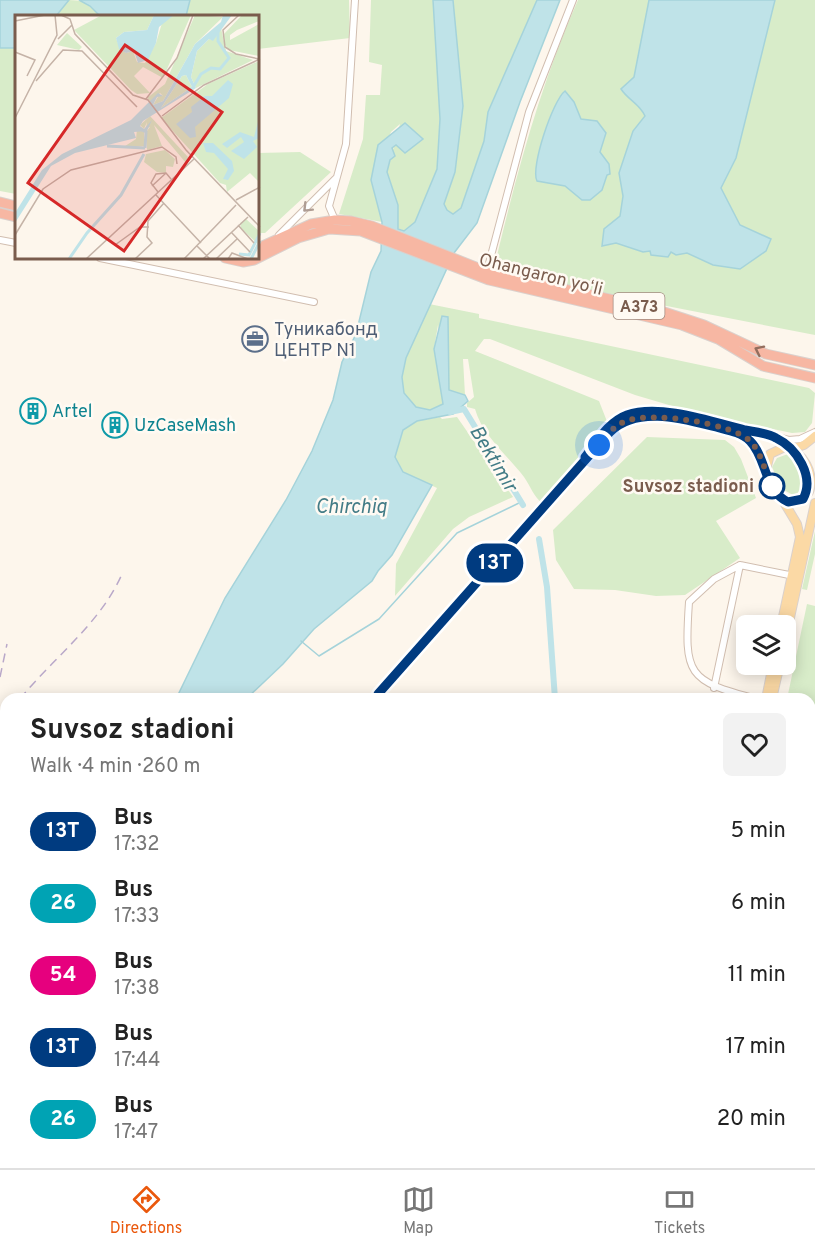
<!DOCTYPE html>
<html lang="en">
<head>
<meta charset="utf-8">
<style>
	body { margin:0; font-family:Overpass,sans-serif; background:#f2f2f2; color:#222; height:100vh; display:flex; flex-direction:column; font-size:22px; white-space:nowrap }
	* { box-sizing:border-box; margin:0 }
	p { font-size:20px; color:#767676 }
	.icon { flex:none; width:33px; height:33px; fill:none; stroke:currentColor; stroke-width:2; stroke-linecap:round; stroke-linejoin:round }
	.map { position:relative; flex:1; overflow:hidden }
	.drawer { position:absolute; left:0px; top:693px; width:816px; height:476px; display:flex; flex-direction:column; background:#fff; border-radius:18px 18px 0 0; box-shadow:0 3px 15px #0003 }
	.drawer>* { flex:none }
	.badge { padding:0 12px; border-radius:20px; font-size:21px; line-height:39px }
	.fabs { position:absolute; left:736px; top:615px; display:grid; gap:12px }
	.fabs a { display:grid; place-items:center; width:60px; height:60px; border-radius:9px; background:#fff; box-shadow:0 3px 15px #0003; font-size:30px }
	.you { position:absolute; width:30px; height:30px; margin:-15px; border:4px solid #fff; border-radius:50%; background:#1a73e8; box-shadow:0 0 0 9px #1a73e833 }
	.map>.badge { position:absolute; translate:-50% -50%; box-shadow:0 0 0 3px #fff }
	.round { display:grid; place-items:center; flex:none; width:63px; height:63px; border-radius:9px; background:#f2f2f2 }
	.head { display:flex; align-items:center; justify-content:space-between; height:102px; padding:0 30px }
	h1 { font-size:28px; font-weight:700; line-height:45px }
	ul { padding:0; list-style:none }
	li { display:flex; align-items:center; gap:18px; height:72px; padding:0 30px }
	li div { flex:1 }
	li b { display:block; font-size:22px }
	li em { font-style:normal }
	li .badge { min-width:66px; font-weight:700; text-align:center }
	.menu { display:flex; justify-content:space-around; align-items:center; height:84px; border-top:2px solid #e0e0e0; background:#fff; font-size:16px; color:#767676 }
	.menu a { display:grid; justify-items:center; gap:3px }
	.menu .selected { color:#ea580c }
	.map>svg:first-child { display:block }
	.green { fill:#d8ecc9 }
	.water { fill:#bfe3e8; stroke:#a5d3da; stroke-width:1.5 }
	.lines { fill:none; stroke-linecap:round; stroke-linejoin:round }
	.stream { stroke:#a5d3da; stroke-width:1.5 }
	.canal { stroke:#bfe3e8; stroke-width:6 }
	.minor-casing { stroke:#d1beb0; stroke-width:8 }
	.major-casing { stroke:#dad1cd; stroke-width:10 }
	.highway-casing { stroke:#dad1cd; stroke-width:11 }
	.minor { stroke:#fff; stroke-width:6 }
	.major { stroke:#fbd9a5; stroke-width:8 }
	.highway { stroke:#f7b7a3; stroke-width:9 }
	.rail { stroke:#b9a8c9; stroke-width:1.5; stroke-dasharray:9 6; stroke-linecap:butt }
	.oneway { stroke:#af9d94 }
	.oneway2 { stroke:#936e5e }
	.line-casing { stroke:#fff; stroke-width:14 }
	.line { stroke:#003b80; stroke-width:9 }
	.walk { stroke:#7a5c4d; stroke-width:6; stroke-dasharray:0 10.8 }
	.stop-dot { fill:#fff; stroke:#003b80; stroke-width:3 }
	.labels { text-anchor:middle; stroke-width:5; stroke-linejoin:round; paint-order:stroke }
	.shield { fill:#fffaf3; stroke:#a28b7f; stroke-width:1.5 }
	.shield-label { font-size:16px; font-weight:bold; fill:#7a5c4d }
	.street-label { font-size:18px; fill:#7a5c4d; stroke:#fffaf3 }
	.service-label { font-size:18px; fill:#4e5e75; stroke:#fffaf3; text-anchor:start }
	.culture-label { font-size:18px; fill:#0d838f; stroke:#fffaf3; text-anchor:start }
	.stop-label { font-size:18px; font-weight:bold; fill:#7a5c4d; stroke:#fffaf3; text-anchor:end }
	.water-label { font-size:20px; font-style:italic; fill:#437c86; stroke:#fffaf3 }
	.inset-river { fill:none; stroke:#bfe3e8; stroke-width:3 }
	.inset-road { fill:none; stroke:#c5b3a7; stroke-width:1.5 }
	.view { fill:#d62828; fill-opacity:0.15; stroke:#d62828; stroke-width:3 }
	.inset-edge { fill:none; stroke:#7a5c4d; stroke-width:3 }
</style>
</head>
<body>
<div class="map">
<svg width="815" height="1168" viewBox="0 0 815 1168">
	<rect width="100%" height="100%" fill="#fdf6ec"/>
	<path class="green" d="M69,0L84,1L100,16H56Z
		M190,0H349L350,38L258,49V16H186Z
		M371,0H433L440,119L437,169L415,222L404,231L398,228V205L387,172L400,124L391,132L371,180L382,222L339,214L363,139L366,95H380L382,65L369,62Z
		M453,0H537L488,112L484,141L461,208L453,214L447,210L444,204L455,172L463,106Z
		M578,0H815V335L493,272C515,180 539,87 578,0Z
		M0,48H16V194L0,191Z
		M300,152L331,172L265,233H258V153Z
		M429,304L479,314V318L809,388L815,393L812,423L805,432L792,433L696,413L635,395L490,339H484L475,351L599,401L608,424L543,504C533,496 531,487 524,477C508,456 482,435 475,409L467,407V403L474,397L468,359H463L465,395L449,390L438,325L434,349L443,404C435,410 426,412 416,407C383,390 417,327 429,304Z
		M440,417L442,419L457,417L513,497L469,517L453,529L395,596L396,564L437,488L403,472L395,457L403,430L417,421Z
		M647,437L725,440L734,447L741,459L756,498L716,521L740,558L685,595L656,596L615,590L574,589L556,560L553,530Z
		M788,454L798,460L806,480L801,491L793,495L782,489L772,467L777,458Z
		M815,531V554L807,590L802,589Z
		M807,604L815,606V727L810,726V699H787Z"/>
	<path class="water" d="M0,0H69L56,16H16V48H0Z
		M79,0H190L186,16H100L90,6Z
		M433,0H453L463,106L455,172L444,204L447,210L453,214L461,208L484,141L488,112L537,0H560L520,102L477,223L454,253L406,358L402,377L404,393L416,407L430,410L443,404L434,349L442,316L448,317L449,390L465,395L468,401L453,414L417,421L403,430L395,457L403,472L432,485L392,555L378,571L372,581L314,629L283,664L246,699H176L225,598L286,500L312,451L333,400L342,362L356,334L371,272L381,251L382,222L371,180L378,145L405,123L423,139L405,153L396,145L392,148L395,156L390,160L387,172L398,205V229L404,231L415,222L437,169L440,119Z
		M649,0H775L736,158L721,188L740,225L771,239L766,251L740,269L713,265L687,253L676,255L671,252L668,257L651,255L650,251L643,252L616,243L602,246L604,229L620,216L623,196L619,173L633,131L645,116C640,104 628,100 621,89L634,77Z
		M565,91L574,102L581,119L597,121L606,133L600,152L609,164L610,174L607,175L602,190L590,200H582L565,186L537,181C530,168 553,100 565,91Z"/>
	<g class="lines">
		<path class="stream" d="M301,641L319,656L379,619L457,533L521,502"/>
		<path class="canal" d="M450,412L464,409L523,505
			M539,539L547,587L555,699
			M534,1168V1162"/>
		<g class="minor-casing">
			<path id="minor" d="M335,220L329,206L346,144L355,0
				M279,235L335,179
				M0,240L16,243
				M100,258L314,302
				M488,267L529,112L573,0
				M698,418L789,440L800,439L815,432
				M606,431C625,409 652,410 679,415
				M714,688L740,565
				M374,699L620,424C645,410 725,421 747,438C757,446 761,459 766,470
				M757,699C687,681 684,675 689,602L714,579L740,565L794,576
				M810,734L815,735
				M810,862L815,863
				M810,968L815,965
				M738,1167L739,1162
				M106,1168L107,1162"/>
		</g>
		<g class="major-casing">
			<path id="major" d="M785,447C804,452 815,474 809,492L796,502C778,503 770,485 766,470L770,454Z
				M791,449L804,445L815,436
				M781,626L800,537L797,524L782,499
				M786,636L815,503
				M766,699L773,664
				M772,699L780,664
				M664,1168L666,1162
				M671,1168L672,1162"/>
		</g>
		<g class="highway-casing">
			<path id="highway" d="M0,202L16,206
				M0,213L16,217
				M258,248L311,224L335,220L351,221L372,226L491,273L655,309L704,325L766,354L815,365
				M225,258L243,262L254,260L298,238L329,229L361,231L489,280L682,325L718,339L763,366L815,378"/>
		</g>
		<use href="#minor" class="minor"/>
		<use href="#major" class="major"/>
		<use href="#highway" class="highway"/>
		<path class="rail" d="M0,677L7,644
			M20,699C54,657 100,624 122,574
			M0,723L6,716"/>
	</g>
	<defs><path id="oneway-chevron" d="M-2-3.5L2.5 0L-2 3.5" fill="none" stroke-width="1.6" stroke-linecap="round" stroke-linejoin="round" transform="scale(1.5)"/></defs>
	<use class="oneway" href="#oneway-chevron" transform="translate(307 208) rotate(135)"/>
	<use class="oneway2" href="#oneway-chevron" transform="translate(759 350) rotate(-154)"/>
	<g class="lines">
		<g class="line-casing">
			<path id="line" d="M378,694L610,432C637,405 684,419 716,427C727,430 741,432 750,441C767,458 764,491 788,502L803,499C815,477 797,448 776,438C767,433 755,432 745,430C713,422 659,403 627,415C608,422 597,442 585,457"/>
		</g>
		<use href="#line" class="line"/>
		<path class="walk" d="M599,445C607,436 614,425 626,421C650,411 732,423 750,441C762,453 764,471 772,486"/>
	</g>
	<defs>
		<g id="office-ring" transform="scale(1.35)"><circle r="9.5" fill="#fffaf3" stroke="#5c6f8a" stroke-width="1.5"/><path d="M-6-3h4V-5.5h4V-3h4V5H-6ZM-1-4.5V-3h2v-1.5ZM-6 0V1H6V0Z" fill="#5c6f8a"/></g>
		<g id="building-ring" transform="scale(1.35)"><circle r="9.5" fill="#fffaf3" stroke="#0f9aa8" stroke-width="1.5"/><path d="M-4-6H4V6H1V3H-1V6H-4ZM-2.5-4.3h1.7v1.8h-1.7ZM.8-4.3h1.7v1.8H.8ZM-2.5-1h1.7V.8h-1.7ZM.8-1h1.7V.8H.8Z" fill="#0f9aa8"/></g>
	</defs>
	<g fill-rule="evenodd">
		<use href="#office-ring" x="255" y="339"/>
		<use href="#building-ring" x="33" y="411"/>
		<use href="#building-ring" x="115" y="425"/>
	</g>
	<circle class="stop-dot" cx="772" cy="486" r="12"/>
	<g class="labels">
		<rect class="shield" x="613.5" y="293" width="51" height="26" rx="4.5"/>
		<g class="shield-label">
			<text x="639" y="312">A373</text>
		</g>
		<g class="street-label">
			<text transform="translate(541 274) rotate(14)" y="6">Ohangaron yoʻli</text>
		</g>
		<g class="service-label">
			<text x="274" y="335">Туникабонд<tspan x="274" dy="21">ЦЕНТР N1</tspan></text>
		</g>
		<g class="culture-label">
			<text x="52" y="417">Artel</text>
			<text x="134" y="431">UzCaseMash</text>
		</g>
		<g class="stop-label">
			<text x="754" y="492">Suvsoz stadioni</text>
		</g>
		<g class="water-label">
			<text transform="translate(494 458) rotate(59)" y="7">Bektimir</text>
			<text x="351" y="513">Chirchiq</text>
		</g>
	</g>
	<g transform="translate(15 15)">
		<rect width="244" height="244" fill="#fdf6ec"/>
		<path d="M87,0H139L132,15L109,17L101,23L105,34L111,38L118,36L122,47L130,48L141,28L147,8L159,0H176L148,63L128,52L119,61L135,78L122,79L116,75L59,15ZM180,0L208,2L180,29L148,86L138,90L144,80L148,81L145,78L137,88L132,83L150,69ZM227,0H244V6L222,15L215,20V25L244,9V41L214,35L210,30L209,19ZM206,13L211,36L238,45L181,73L176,62L182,36L194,24L198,25ZM52,18L67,32L64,35L42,30ZM244,46V167L235,158L212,177L211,170L205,168L146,103L193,69ZM171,60L177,72L146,93L167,61ZM135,101L173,142L171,148L139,110L147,131L132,135L131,117L135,112L131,113L132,107L129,114L125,110ZM122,114L129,117V131L107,133L121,124ZM150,135L160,144L158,152L151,151V158L142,157L129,147L131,139ZM231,204L244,216V230L226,213L225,208Z" fill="#d8ecc9"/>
		<path d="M139,0H159L144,12L141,28L133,45L123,48L119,36L111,38L104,34L101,23L109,17L132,15ZM208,0H217L198,26L194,24L182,36L176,62L181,73L128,106L125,111L129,114L137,105L132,116L119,117L121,123L60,138L36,151L0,208V198L27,155L47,139L116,105L143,78L148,81L142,82L138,90L148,86L180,29L206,7ZM171,60L177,72L146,93L167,61ZM213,65L218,69L214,83L180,112L181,122L175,123L161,109L177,97L176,92L190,81H197ZM244,103V123L238,126L242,132L229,144L216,136L229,127L226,122L212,133L207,129L225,117L239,122ZM188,128H198L217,146L219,156L213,165L208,164L213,154L199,138L191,137Z" fill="#bfe3e8" fill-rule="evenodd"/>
		<path class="inset-river" d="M177,74L186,59L196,53L205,54L214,43L203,26V14M127,115L131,117L130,133M92,131L130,133M224,239L234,240L245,218M54,244L72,218L106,180L129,139M236,244L245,226"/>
		<path class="inset-road" d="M46,0L55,4L60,19L118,80L133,85L171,135L245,212M224,0L208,15L210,32L221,39L244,44M0,6L30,0M43,24L57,10M0,37L20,45L12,61M21,66L48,35L67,36L122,92M131,84L162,43L178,0M147,101L189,70L245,44M0,103L42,20L40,0M137,171L151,158M143,177L136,168L141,159L151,158L156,164M141,180L186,228M221,185L245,172M223,210L239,228M216,217L235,237M0,220L28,174L56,155L147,132L161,142L162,149M100,230L125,212H134M182,231L195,244M71,244L179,144M120,244L137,228L132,222L133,206L149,188M169,244L221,190M188,244L233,202M201,244L222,224M213,244L217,238L233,244"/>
		<path class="view" d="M110,30L207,97L109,236L13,168Z"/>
		<rect width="244" height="244" class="inset-edge"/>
	</g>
</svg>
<div class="fabs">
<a><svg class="icon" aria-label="layers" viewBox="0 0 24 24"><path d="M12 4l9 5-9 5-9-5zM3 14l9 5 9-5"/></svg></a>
</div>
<div class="you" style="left:599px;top:445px"></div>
<b class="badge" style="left:495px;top:563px;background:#003b80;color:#fff">13Т</b>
<section class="drawer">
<div class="head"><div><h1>Suvsoz stadioni</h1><p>Walk · 4 min · 260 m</p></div><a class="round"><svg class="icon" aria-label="heart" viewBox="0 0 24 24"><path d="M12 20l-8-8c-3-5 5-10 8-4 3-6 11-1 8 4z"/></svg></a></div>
<ul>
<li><span class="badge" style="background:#003b80;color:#fff">13Т</span><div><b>Bus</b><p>17:32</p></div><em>5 min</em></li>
<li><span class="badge" style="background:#00a3b4;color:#fff">26</span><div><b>Bus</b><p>17:33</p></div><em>6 min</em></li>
<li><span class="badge" style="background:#e6007e;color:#fff">54</span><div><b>Bus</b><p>17:38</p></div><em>11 min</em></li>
<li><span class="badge" style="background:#003b80;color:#fff">13Т</span><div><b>Bus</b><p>17:44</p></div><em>17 min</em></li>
<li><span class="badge" style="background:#00a3b4;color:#fff">26</span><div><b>Bus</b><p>17:47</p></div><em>20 min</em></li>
</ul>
</section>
</div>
<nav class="menu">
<a class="selected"><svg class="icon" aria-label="directions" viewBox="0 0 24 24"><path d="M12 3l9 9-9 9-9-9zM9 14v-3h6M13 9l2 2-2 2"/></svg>Directions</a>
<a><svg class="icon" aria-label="map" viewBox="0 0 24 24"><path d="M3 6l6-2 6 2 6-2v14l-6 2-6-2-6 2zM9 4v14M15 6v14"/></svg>Map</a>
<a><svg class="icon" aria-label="tickets" viewBox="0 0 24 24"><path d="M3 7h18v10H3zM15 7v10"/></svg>Tickets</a>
</nav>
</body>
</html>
